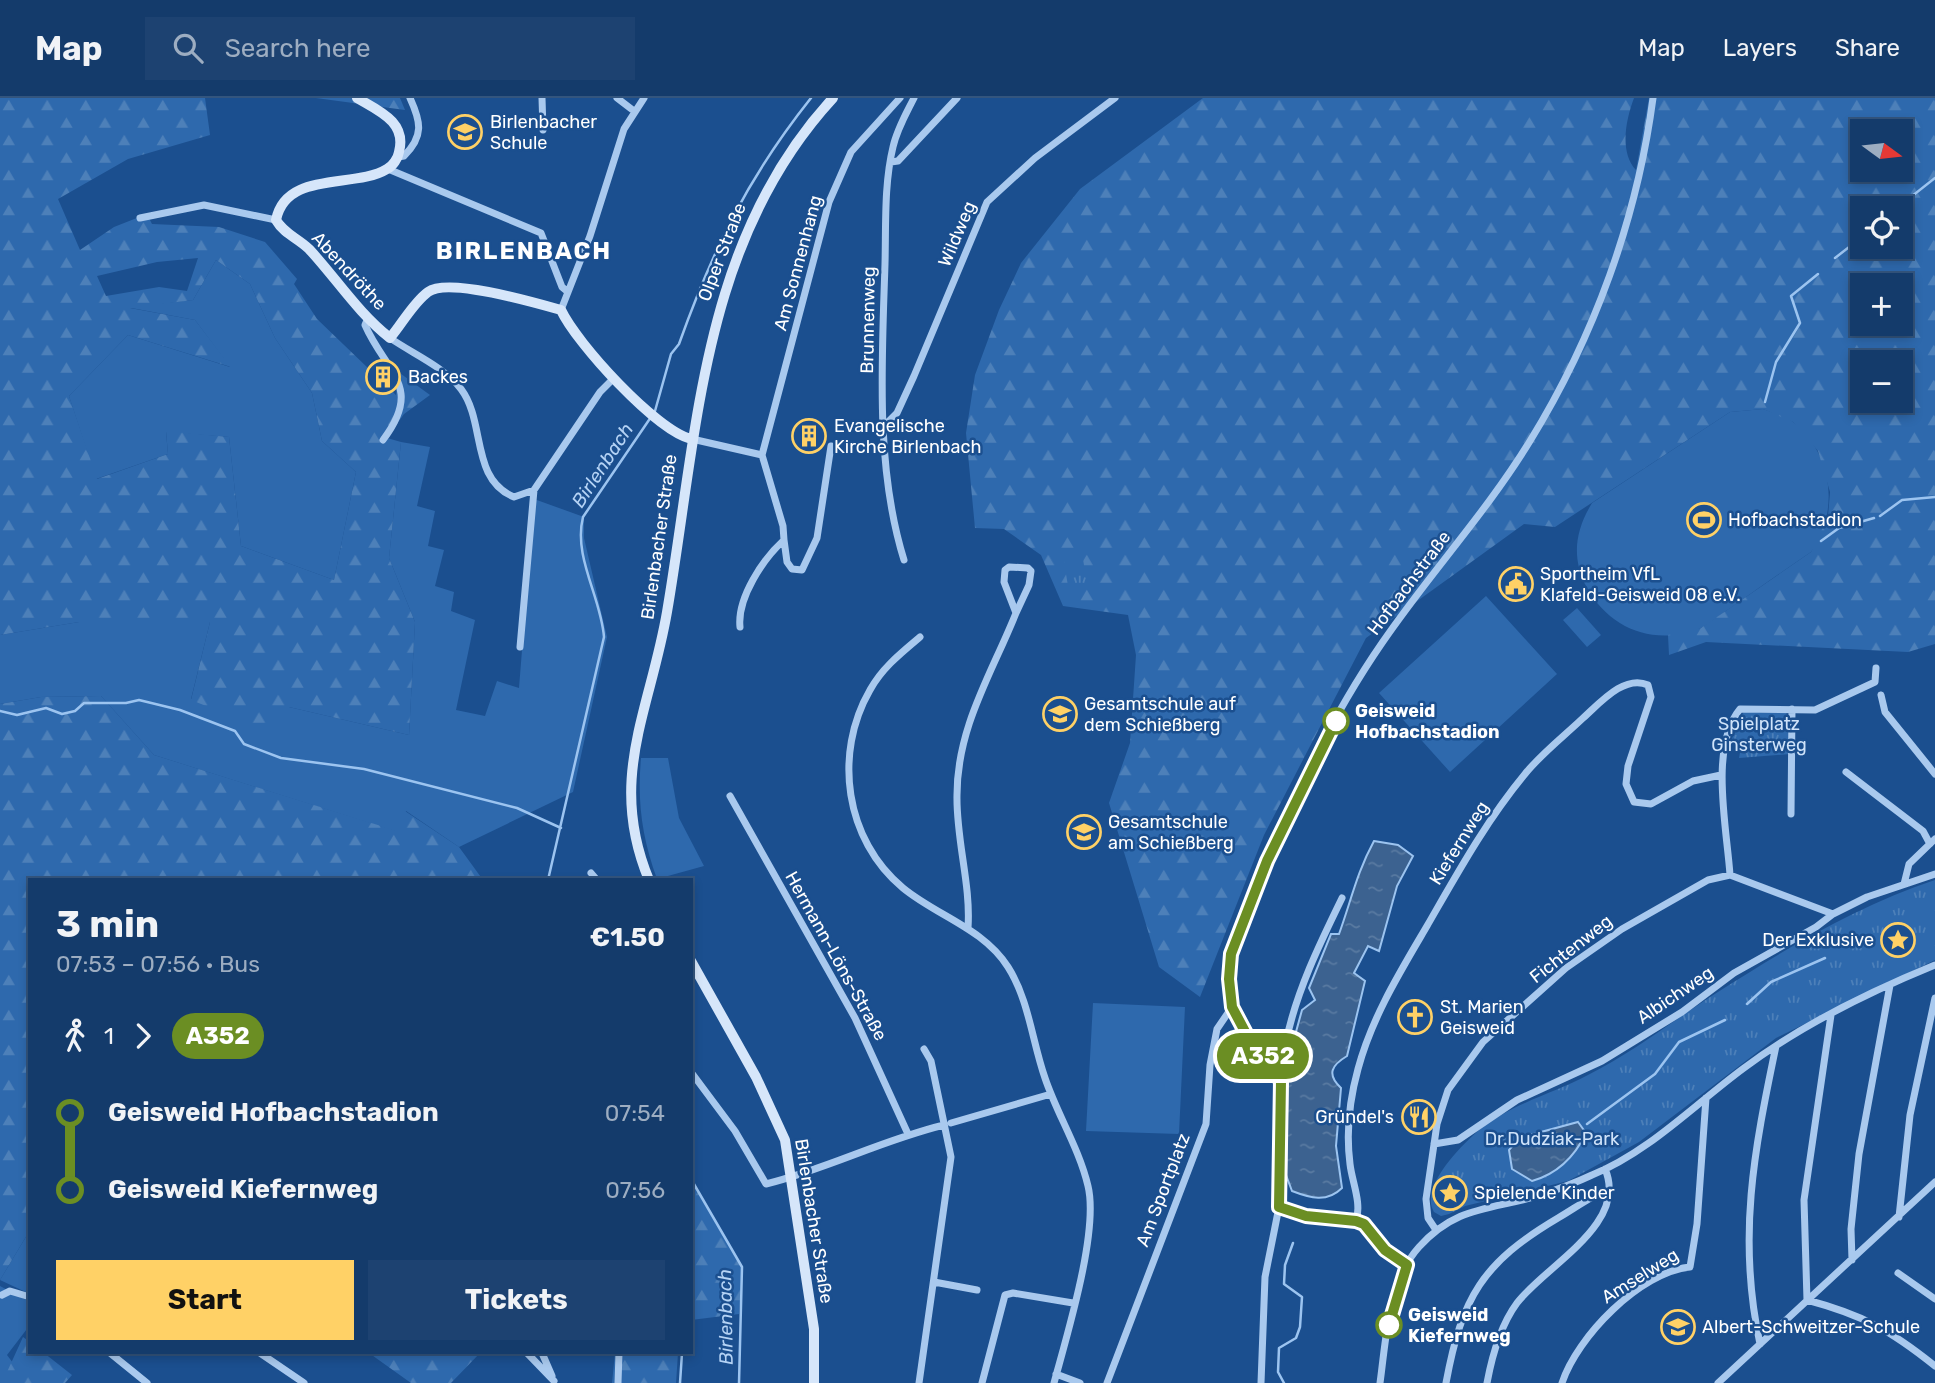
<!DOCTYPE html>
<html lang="en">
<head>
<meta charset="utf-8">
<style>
	body { margin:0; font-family:Rubik,sans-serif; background:#1d4271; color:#f1f3f6; height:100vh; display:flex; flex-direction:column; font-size:26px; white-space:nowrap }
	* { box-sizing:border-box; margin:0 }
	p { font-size:23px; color:#9dadc1 }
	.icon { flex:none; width:38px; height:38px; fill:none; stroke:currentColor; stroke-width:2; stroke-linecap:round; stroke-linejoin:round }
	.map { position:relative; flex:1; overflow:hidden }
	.drawer { position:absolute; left:28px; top:780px; width:665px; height:476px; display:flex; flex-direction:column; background:#143b6b; border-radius:0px; box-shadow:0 4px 10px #0003,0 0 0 2px #33557e }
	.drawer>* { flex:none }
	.badge { padding:0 14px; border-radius:23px; font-size:24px; line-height:46px }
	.needle { width:46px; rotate:105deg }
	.controls { position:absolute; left:1850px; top:21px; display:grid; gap:14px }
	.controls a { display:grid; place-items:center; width:63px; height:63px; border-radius:0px; background:#143b6b; box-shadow:0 4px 10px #0003,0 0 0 2px #33557e; font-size:35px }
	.map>.badge { position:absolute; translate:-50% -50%; box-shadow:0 0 0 4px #fff }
	.legs { display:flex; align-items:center; gap:10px; height:77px; padding:0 28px; font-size:23px }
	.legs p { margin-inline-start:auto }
	.overview { display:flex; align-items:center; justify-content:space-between; height:119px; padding:0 28px }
	h1 { font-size:38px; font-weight:700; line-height:52px }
	.cta { display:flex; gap:14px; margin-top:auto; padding:14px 28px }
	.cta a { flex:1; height:80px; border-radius:0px; background:#ffd166; color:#111; font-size:28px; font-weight:700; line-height:80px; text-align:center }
	.cta a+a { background:#1d4271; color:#f1f3f6 }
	ul { padding:0 28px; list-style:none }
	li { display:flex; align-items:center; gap:24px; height:77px; font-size:26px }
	li i { display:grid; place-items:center; width:10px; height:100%; margin:0 9px; background:currentColor }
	li i::after { content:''; width:18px; height:18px; margin:-9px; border:5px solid; border-radius:50%; background:#143b6b }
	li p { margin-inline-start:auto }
	li:first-child i { background:linear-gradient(#0000 50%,currentColor 0) }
	li:last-child i { background:linear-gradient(currentColor 50%,#0000 0) }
	header { display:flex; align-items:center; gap:42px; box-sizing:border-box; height:98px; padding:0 35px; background:#143b6b; border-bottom:2px solid #33557e }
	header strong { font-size:33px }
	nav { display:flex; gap:38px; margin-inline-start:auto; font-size:24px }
	.search { width:490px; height:63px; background:#1d4271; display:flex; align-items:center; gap:18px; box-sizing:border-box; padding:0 24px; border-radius:0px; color:#9dadc1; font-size:26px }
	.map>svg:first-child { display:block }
	.grass { fill:#2e69ad }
	.forest { fill:url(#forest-firs); fill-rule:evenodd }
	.park { fill:url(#park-tufts) }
	.water { fill:url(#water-ripples); stroke:#9cc4f0; stroke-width:2 }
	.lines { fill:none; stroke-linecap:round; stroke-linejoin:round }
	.stream { stroke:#9cc4f0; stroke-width:2.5 }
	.street { stroke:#a9c9ee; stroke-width:7 }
	.secondary { stroke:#d6e6fa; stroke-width:10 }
	.line-1-casing { stroke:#fff; stroke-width:16 }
	.line-1 { stroke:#6b8e23; stroke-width:10 }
	.stop-1-dot { fill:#fff; stroke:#6b8e23; stroke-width:3.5 }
	.labels { text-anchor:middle; stroke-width:5; stroke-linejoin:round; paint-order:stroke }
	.poi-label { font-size:18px; fill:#fff; stroke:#1b4f8f; text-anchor:start }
	.street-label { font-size:18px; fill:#fff; stroke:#1b4f8f }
	.stop-label { font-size:18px; font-weight:bold; fill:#fff; stroke:#1b4f8f; text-anchor:start }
	.park-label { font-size:18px; fill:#cfe3fa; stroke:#1b4f8f }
	.water-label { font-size:19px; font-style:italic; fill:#b5d3f5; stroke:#1b4f8f }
	.district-label { font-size:24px; font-weight:bold; letter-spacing:2px; fill:#fff; stroke:#1b4f8f }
</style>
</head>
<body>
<header>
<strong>Map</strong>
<div class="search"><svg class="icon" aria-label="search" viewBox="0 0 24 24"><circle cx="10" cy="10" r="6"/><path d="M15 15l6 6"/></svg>Search here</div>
<nav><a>Map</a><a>Layers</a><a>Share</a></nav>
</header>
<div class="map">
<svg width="1935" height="1285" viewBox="0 0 1935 1285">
	<defs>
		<pattern id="forest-firs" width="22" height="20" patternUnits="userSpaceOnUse" patternTransform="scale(1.75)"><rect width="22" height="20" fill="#2e69ad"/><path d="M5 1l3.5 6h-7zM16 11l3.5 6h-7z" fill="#4d80b9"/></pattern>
		<pattern id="park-tufts" width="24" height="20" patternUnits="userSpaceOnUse" patternTransform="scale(1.75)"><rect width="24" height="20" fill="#2e69ad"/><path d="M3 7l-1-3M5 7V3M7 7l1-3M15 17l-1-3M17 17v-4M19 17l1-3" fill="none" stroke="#4d80b9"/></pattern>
		<pattern id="water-ripples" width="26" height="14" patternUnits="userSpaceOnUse" patternTransform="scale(1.75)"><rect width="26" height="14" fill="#3c6290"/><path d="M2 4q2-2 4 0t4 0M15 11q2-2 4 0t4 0" fill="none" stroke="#597aa1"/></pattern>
	</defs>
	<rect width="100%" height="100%" fill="#1b4f8f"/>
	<path class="grass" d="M216,162L250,186L275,240L312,295L322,343L356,374L334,482L241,448L229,339L166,334L168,356L96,381L69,298L128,237L230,269L195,222L126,209L193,202Z
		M1763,311C1773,315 1786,318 1793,324C1833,356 1840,413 1811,454C1785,472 1758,490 1732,509C1722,515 1711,525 1701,530C1655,549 1610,531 1587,490C1571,460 1575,433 1592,405L1730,314Z
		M401,344L430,349L417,408L435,413L428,448L444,452L435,488L454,494L451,513L475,522L456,612L485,618L497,583L519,590L534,401L584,419V440L607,539L573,694L459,749L406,713L398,734L154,657L101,598L41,599L0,606V537L79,524H210L191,601L289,609L409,637L415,524L389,460Z
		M1486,498L1557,576L1450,674L1379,595Z
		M1577,510L1601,537L1587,549L1563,522Z
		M641,660H668L679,720L704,768L657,781C642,740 637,703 641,660Z
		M1093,905L1185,909L1179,1036L1086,1033Z
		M30,1132V1196L0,1182Z
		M0,1188L30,1204V1227L7,1257L28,1285H0Z"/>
	<path class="forest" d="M0,0H205L210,37L128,61L58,101L80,152L114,129L147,116L152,126L219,129L265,144L297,181L294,186L317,221L396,297L397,273L430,297L404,316L387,340L401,344L389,460L415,524L409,637L289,609L272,634L191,602L210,524H79L0,537ZM198,160L187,193L159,189L106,198L97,178L157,164ZM216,162L250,186L275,240L312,295L322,343L356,374L334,482L241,448L229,339L166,333L168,356L97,381L69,298L128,237L231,269L195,222L130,210L193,202Z
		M316,0H400L405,12Z
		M1203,0H1634C1626,21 1619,54 1636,72L1649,0H1935V546L1908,554L1706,544L1669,557L1668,537L1701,530L1811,454L1828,419L1830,394L1818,353L1793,324L1763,311L1730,314L1555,429L1524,426L1366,540L1264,737L1200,899L1159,869L1109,705L1130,645L1136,557L1128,517L1063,508L1041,457L1004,431L975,430L966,335L975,277L999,212L1021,165L1080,91ZM1862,33H1900V72H1862ZM1862,110H1900V149H1862ZM1862,187H1900V226H1862ZM1862,264H1900V303H1862Z
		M101,598L154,657L397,733L405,713L459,749L483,782H30V1132L0,1182V606L41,599Z
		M697,1090L743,1169L739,1216L691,1222V1093Z
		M23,1239L30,1244V1255H44L72,1277L65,1285H2Z
		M369,1255H480L451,1285H411Z
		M615,1255H678L676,1285H612Z"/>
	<path class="park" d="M1083,461L1087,486L1068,488L1064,464Z
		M1744,614L1786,615L1791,623L1790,656L1739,660L1741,649L1730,647L1738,622Z
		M1935,782V862L1776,940L1639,1044L1568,1083L1465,1108L1449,1116L1441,1118L1434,1114C1419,1089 1461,1048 1479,1032C1511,1006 1552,996 1588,977C1634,954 1675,921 1718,894C1787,850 1857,808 1935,782Z"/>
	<path class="water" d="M1374,743L1398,747L1413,758L1397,788L1379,853L1368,848L1354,875L1365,883L1347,958C1332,967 1326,976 1341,990L1336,1048L1342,1090C1327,1105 1310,1100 1292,1093L1286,1077L1288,963L1302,912L1315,902L1309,890L1331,836H1339C1351,803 1357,774 1374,743Z
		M1578,1024L1586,1035C1575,1058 1557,1076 1532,1083L1512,1071L1509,1052L1519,1040Z"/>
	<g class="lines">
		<path class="stream" d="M1897,110L1935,80
			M1835,160L1862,139
			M1765,304L1776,264L1800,225L1791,198L1818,176
			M655,313L671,256L679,246C713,151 748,79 811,0
			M1880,418L1902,402L1935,399
			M1821,443L1839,430L1874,420
			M0,613L17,617L46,610L62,616L75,613L84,605H126L139,602L180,612L235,633L244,646L281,660L364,671L517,710L561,730
			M548,782L604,539C601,499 573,459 583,419L651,319
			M1747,906L1771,884L1825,860
			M1587,1026L1655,976L1679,944L1725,922
			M691,1081L742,1169L739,1285
			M680,1285L682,1255
			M1284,1285L1278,1274L1279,1250L1296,1240L1300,1229L1302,1199L1284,1186L1285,1167L1293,1145"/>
		<path class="street" d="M542,0L543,32
			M617,0L634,13
			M398,59L404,58C424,38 421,24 410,0
			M891,64L898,63L957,0
			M388,71L541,135L562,189L568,194
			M140,120L204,107L276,122
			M561,212L590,138L624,31L644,0
			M368,220L365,227C386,275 424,288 383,342
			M390,240C413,256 443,268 461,291C486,324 470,381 514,399L534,392
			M884,328L897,315L914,278L987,104L1035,60L1115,0
			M692,341L762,357L783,428L784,442C763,461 737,500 740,529
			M762,357L829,104L851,54L900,0
			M784,442L787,464L792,471L802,472L817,440L831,348
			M904,462C875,369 882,263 885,166C886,127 884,86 893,49C897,31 906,16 914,0
			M920,539C901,555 882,570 870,592C833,656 845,742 903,790C937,818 983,830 1008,869C1029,902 1032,943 1045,980C1057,1016 1079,1050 1088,1088C1099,1133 1067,1237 1054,1285
			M520,549L534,392L600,294L614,280
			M1881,597L1885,614L1935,676
			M1846,674L1923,733L1930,746
			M730,698L855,920L908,1036
			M1791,716L1792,611
			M591,775L597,782
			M1730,777C1727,731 1709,649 1740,611L1815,612L1875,584L1876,570
			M1904,786L1909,766L1935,741
			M1342,800C1320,845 1296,894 1286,944C1275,995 1279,1057 1279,1109L1306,1118L1356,1123L1364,1126L1385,1152L1407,1167
			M968,830C971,786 956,742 957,697C957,629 992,575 1016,515L1004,484L1005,472L1009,469L1028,470L1031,473L1029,487L1016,515
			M691,974L735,1033L766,1086C827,1071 882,1042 944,1027
			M1281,983C1260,949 1230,925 1229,882C1228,849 1246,817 1258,787C1289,706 1333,616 1382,545C1429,476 1486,415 1530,343C1594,239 1637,121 1653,0
			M951,1025L1051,996
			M1434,1046L1458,1042L1517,1002L1602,963L1682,914L1734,875L1816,829L1833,816L1867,799L1935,776
			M1899,1119L1910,1017L1935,900
			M1356,1123C1362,1105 1352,1084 1350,1066C1346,1035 1350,1000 1358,971C1372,919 1400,874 1427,828C1457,776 1486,723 1525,676C1541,656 1563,639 1582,621C1599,606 1624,576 1648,587L1651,599L1628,668L1626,686L1634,704L1651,706L1693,683L1721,677
			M1436,1132L1428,1120L1426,1101L1437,1026L1448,992L1483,944L1566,870L1622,831L1708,782L1730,777L1833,816
			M1852,1162L1851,1131L1859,1056L1890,887
			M1898,1175L1935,1201
			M934,1184L977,1192
			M2,1197L10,1193L30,1199
			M1807,1202L1804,1102L1831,917
			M1807,1202C1863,1217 1890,1232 1935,1268
			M1760,1246C1737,1140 1754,1053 1776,948
			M110,1255L147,1285
			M260,1255L304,1285
			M527,1255L554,1283
			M542,1255L552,1278
			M1056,1276L1080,1285
			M618,1285L619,1255
			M919,1285L951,1059L931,963L924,951
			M982,1285L1005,1197L1013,1195L1073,1205
			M1107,1285L1206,1026L1210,967L1217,931L1232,909
			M1261,1285L1265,1179L1279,1109
			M1380,1285C1386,1242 1388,1183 1419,1149C1456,1108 1489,1112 1538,1098C1556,1092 1575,1085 1592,1077C1649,1054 1695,1006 1744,970C1801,927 1869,894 1935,867
			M1446,1285C1462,1199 1482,1165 1558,1120C1574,1111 1592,1097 1610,1091
			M1487,1285C1492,1258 1500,1228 1517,1205C1545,1168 1629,1126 1605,1071
			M1562,1285C1577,1239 1640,1174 1690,1169L1697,1126L1706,1000
			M1718,1285L1935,1084"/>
		<path class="secondary" d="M357,0C379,13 407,24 399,54C398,60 393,68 387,71C355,91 286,72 276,122C284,136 298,140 309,151C336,180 358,215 390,240C402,226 413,205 428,194C448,179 536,205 561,212C577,246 656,332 691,341
			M649,782C607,681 650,613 667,514C698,334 701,143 833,0
			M691,863L756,979L785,1042L814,1231V1285"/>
	</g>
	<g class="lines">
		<g class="line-1-casing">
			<path id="line-1" d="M1336,623L1267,763L1231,856L1229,881L1232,909L1250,943L1281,983L1279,1109L1306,1118L1356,1123L1364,1126L1385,1152L1407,1167L1389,1227"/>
		</g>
		<use href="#line-1" class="line-1"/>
	</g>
	<defs>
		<g id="school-ring" transform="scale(1.75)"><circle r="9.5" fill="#1b4f8f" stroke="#ffd166" stroke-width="1.5"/><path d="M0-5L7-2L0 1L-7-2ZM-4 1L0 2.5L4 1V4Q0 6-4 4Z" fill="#ffd166"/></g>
		<g id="building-ring" transform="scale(1.75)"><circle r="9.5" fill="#1b4f8f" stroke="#ffd166" stroke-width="1.5"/><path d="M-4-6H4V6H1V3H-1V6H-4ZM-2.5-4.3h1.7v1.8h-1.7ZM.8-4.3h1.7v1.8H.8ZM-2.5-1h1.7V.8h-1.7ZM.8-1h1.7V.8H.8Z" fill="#ffd166"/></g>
		<g id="stadium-ring" transform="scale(1.75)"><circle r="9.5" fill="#1b4f8f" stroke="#ffd166" stroke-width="1.5"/><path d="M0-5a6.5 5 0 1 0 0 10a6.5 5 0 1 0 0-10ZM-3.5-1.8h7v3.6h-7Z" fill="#ffd166"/></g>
		<g id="civic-ring" transform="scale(1.75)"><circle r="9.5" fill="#1b4f8f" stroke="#ffd166" stroke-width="1.5"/><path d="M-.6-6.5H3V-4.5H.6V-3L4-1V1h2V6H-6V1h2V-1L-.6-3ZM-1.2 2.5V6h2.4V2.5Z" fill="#ffd166"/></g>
		<g id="sight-ring" transform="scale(1.75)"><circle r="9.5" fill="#1b4f8f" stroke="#ffd166" stroke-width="1.5"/><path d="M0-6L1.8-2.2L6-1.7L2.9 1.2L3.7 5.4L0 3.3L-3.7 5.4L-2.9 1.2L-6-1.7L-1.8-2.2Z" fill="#ffd166"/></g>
		<g id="church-ring" transform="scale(1.75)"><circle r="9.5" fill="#1b4f8f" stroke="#ffd166" stroke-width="1.5"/><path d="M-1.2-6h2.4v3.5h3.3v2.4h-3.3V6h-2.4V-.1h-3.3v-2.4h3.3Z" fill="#ffd166"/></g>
		<g id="restaurant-ring" transform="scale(1.75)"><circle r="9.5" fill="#1b4f8f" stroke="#ffd166" stroke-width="1.5"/><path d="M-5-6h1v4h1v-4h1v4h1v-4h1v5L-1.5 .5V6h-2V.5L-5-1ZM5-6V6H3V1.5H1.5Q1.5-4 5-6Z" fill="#ffd166"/></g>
	</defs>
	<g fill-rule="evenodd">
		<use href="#school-ring" x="465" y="34"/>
		<use href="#building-ring" x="383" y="279"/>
		<use href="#building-ring" x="809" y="338"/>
		<use href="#stadium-ring" x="1704" y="422"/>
		<use href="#civic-ring" x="1516" y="486"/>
		<use href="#school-ring" x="1060" y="616"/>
		<use href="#school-ring" x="1084" y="734"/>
		<use href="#sight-ring" x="1898" y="842"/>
		<use href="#church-ring" x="1415" y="919"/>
		<use href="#restaurant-ring" x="1419" y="1019"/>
		<use href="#sight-ring" x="1450" y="1095"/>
		<use href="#school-ring" x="1678" y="1229"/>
	</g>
	<g class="stop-1-dot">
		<circle cx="1336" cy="623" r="12"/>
		<circle cx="1389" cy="1227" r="12"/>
	</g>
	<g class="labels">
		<g class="poi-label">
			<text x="490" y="30">Birlenbacher<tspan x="490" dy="21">Schule</tspan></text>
			<text x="408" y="285">Backes</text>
			<text x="834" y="334">Evangelische<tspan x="834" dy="21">Kirche Birlenbach</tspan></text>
			<text x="1728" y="428">Hofbachstadion</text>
			<text x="1540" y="482">Sportheim VfL<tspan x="1540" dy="21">Klafeld-Geisweid 08 e.V.</tspan></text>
			<text x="1084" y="612">Gesamtschule auf<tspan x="1084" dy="21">dem Schießberg</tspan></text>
			<text x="1108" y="730">Gesamtschule<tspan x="1108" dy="21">am Schießberg</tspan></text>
			<text x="1874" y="848" text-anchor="end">Der Exklusive</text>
			<text x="1440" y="915">St. Marien<tspan x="1440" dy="21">Geisweid</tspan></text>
			<text x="1394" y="1025" text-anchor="end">Gründel's</text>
			<text x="1474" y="1101">Spielende Kinder</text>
			<text x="1702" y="1235">Albert-Schweitzer-Schule</text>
		</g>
		<g class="street-label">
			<text transform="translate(957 136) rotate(-67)" y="6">Wildweg</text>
			<text transform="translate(722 154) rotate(-69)" y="6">Olper Straße</text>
			<text transform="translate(798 165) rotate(-75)" y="6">Am Sonnenhang</text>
			<text transform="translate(349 173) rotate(47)" y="6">Abendröthe</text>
			<text transform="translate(868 222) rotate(-89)" y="6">Brunnenweg</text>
			<text transform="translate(659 439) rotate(-82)" y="6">Birlenbacher Straße</text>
			<text transform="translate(1409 485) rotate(-53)" y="6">Hofbachstraße</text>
			<text transform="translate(1459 745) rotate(-58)" y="6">Kiefernweg</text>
			<text transform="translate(1571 851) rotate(-38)" y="6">Fichtenweg</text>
			<text transform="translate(836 858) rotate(61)" y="6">Hermann-Löns-Straße</text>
			<text transform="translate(1675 897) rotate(-34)" y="6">Albichweg</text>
			<text transform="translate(1163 1092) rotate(-69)" y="6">Am Sportplatz</text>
			<text transform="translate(814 1123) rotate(81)" y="6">Birlenbacher Straße</text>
			<text transform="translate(1640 1178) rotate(-32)" y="6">Amselweg</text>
		</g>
		<g class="stop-label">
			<text x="1355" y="619">Geisweid<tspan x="1355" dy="21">Hofbachstadion</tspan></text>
			<text x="1408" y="1223">Geisweid<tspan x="1408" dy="21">Kiefernweg</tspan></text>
		</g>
		<g class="park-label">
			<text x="1759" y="632">Spielplatz<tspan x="1759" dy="21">Ginsterweg</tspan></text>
			<text x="1552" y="1047">Dr.Dudziak-Park</text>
		</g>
		<g class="water-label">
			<text transform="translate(602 367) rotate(-57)" y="7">Birlenbach</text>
			<text transform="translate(725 1219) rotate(-91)" y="7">Birlenbach</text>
		</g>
		<g class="district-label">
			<text x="524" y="161">BIRLENBACH</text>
		</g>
	</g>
</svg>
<div class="controls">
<a><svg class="needle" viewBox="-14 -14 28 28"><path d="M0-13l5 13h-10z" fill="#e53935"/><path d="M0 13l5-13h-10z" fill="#9dadc1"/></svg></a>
<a><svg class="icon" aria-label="locate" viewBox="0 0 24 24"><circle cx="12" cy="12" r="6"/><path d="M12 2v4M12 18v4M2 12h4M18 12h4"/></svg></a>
<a>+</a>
<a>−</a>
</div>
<b class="badge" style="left:1263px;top:958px;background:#6b8e23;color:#fff">A352</b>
<section class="drawer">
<div class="overview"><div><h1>3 min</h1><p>07:53 – 07:56 · Bus</p></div><b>€1.50</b></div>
<div class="legs"><svg class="icon" aria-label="walk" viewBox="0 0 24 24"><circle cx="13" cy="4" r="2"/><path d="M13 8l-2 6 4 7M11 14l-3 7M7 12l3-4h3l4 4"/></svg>1<svg class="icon" aria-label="forward" viewBox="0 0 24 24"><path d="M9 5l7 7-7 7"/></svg><b class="badge" style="background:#6b8e23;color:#fff">A352</b></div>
<ul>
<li><i style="color:#6b8e23"></i><b>Geisweid Hofbachstadion</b><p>07:54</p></li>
<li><i style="color:#6b8e23"></i><b>Geisweid Kiefernweg</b><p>07:56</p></li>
</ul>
<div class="cta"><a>Start</a><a>Tickets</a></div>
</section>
</div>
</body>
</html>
